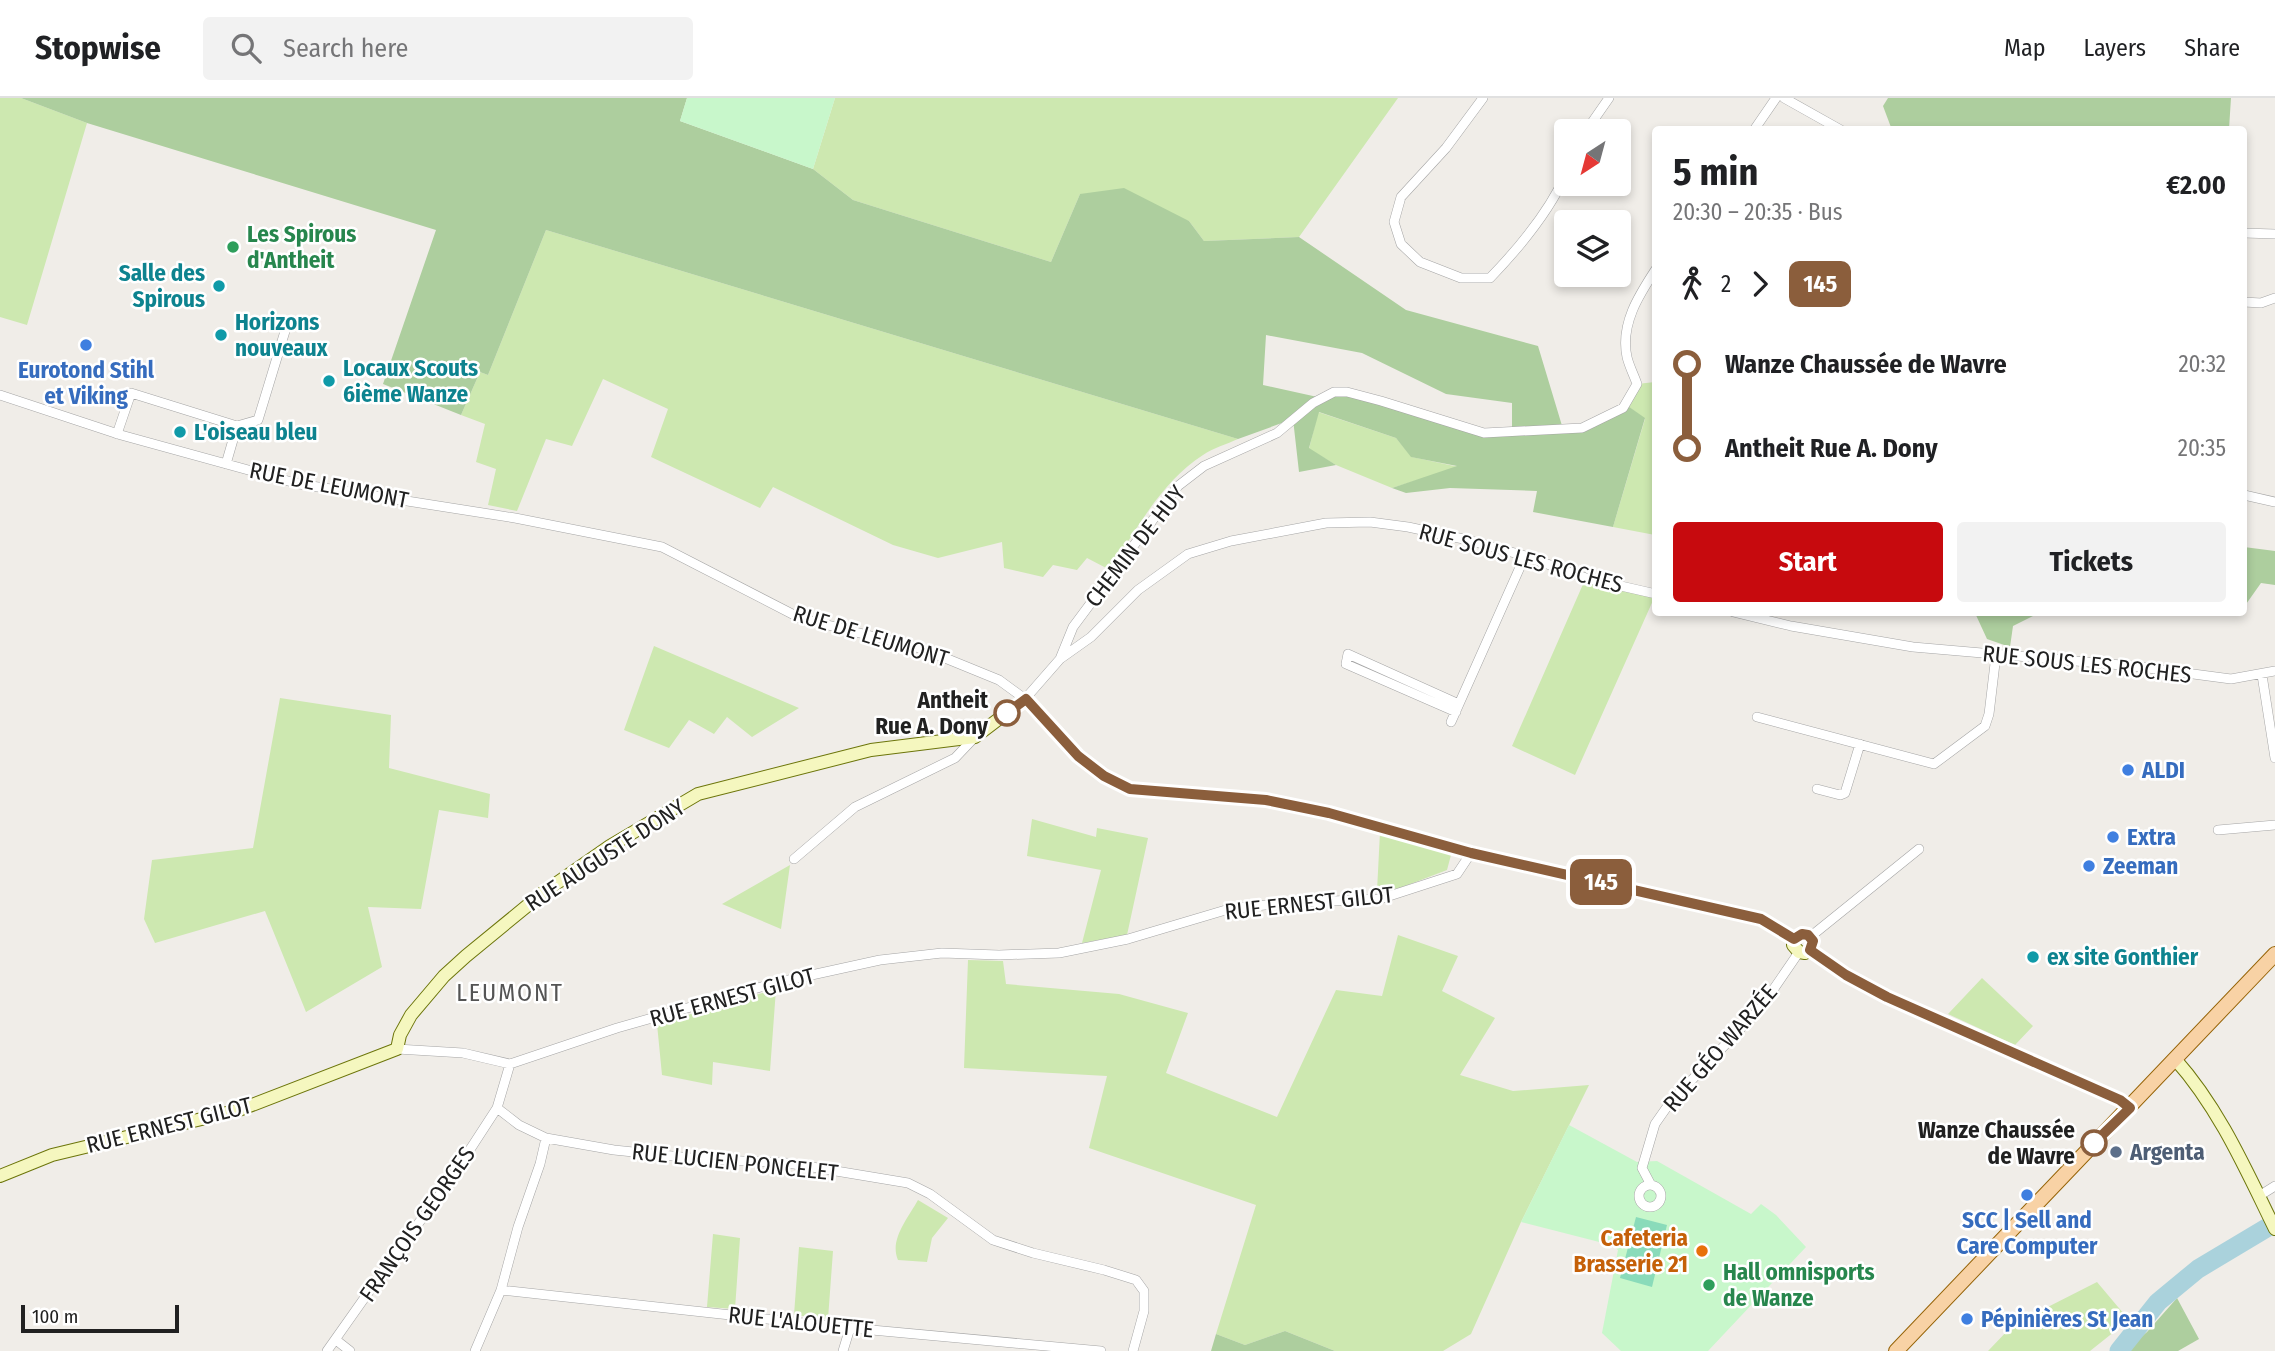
<!DOCTYPE html>
<html lang="en">
<head>
<meta charset="utf-8">
<style>
	body { margin:0; font-family:"Fira Sans Condensed",sans-serif; background:#f2f2f2; color:#202124; height:100vh; display:flex; flex-direction:column; font-size:26px; white-space:nowrap }
	* { box-sizing:border-box; margin:0 }
	p { font-size:23px; color:#757577 }
	.icon { flex:none; width:38px; height:38px; fill:none; stroke:currentColor; stroke-width:2; stroke-linecap:round; stroke-linejoin:round }
	.map { position:relative; flex:1; overflow:hidden }
	.panel { position:absolute; left:1652px; top:28px; width:595px; height:490px; display:flex; flex-direction:column; background:#fff; border-radius:7px; box-shadow:0 4px 10px #0003 }
	.panel>* { flex:none }
	.badge { padding:0 14px; border-radius:10px; font-size:24px; line-height:46px }
	.needle { width:46px; rotate:216deg }
	.tools { position:absolute; left:1554px; top:21px; display:grid; gap:14px }
	.tools a { display:grid; place-items:center; width:77px; height:77px; border-radius:7px; background:#fff; box-shadow:0 4px 10px #0003; font-size:35px }
	.scale { position:absolute; left:21px; bottom:18px; width:158px; box-sizing:border-box; padding-left:7px; border:4px solid #212121; border-top:0; font-size:19px; line-height:24px; white-space:nowrap; color:#212121; -webkit-text-stroke:5px #fff; paint-order:stroke }
	.map>.badge { position:absolute; translate:-50% -50%; box-shadow:0 0 0 4px #fff }
	.legs { display:flex; align-items:center; gap:10px; height:77px; padding:0 21px; font-size:23px }
	.legs p { margin-inline-start:auto }
	.headline { display:flex; align-items:center; justify-content:space-between; height:119px; padding:0 21px }
	h1 { font-size:38px; font-weight:700; line-height:52px }
	.cta { display:flex; gap:14px; margin-top:auto; padding:14px 21px }
	.cta a { flex:1; height:80px; border-radius:7px; background:#c70a0e; color:#fff; font-size:28px; font-weight:700; line-height:80px; text-align:center }
	.cta a+a { background:#f2f2f2; color:#202124 }
	ul { padding:0 21px; list-style:none }
	li { display:flex; align-items:center; gap:24px; height:84px; font-size:26px }
	li i { display:grid; place-items:center; width:10px; height:100%; margin:0 9px; background:currentColor }
	li i::after { content:''; width:18px; height:18px; margin:-9px; border:5px solid; border-radius:50%; background:#fff }
	li p { margin-inline-start:auto }
	li:first-child i { background:linear-gradient(#0000 50%,currentColor 0) }
	li:last-child i { background:linear-gradient(currentColor 50%,#0000 0) }
	header { display:flex; align-items:center; gap:42px; box-sizing:border-box; height:98px; padding:0 35px; background:#fff; border-bottom:2px solid #e0e0e0 }
	header strong { font-size:33px }
	nav { display:flex; gap:38px; margin-inline-start:auto; font-size:24px }
	.search { width:490px; height:63px; background:#f2f2f2; display:flex; align-items:center; gap:18px; box-sizing:border-box; padding:0 24px; border-radius:7px; color:#757577; font-size:26px }
	.map>svg:first-child { display:block }
	.grass { fill:#cde8b0 }
	.forest { fill:#adce9e; fill-rule:evenodd }
	.park { fill:#c8f7cb }
	.pitch { fill:#8adbba }
	.lines { fill:none; stroke-linecap:round; stroke-linejoin:round }
	.river { stroke:#aad2dc; stroke-width:19 }
	.street-casing { stroke:#a5a5a5; stroke-width:10 }
	.secondary-casing { stroke:#6c750a; stroke-width:14 }
	.primary-casing { stroke:#966307; stroke-width:16 }
	.street { stroke:#fff; stroke-width:9 }
	.secondary { stroke:#f5f7bf; stroke-width:12 }
	.primary { stroke:#f8d2a5; stroke-width:14 }
	.line-1-casing { stroke:#fff; stroke-width:16 }
	.line-1 { stroke:#8b5e3c; stroke-width:10 }
	.leisure-dot { fill:#2e9e5b; stroke:#fff; stroke-width:2.5 }
	.culture-dot { fill:#0f9aa8; stroke:#fff; stroke-width:2.5 }
	.shop-dot { fill:#3f7fe0; stroke:#fff; stroke-width:2.5 }
	.stop-1-dot { fill:#fff; stroke:#8b5e3c; stroke-width:3.5 }
	.service-dot { fill:#5c6f8a; stroke:#fff; stroke-width:2.5 }
	.food-dot { fill:#e8710a; stroke:#fff; stroke-width:2.5 }
	.labels { text-anchor:middle; stroke-width:5; stroke-linejoin:round; paint-order:stroke }
	.leisure-label { font-size:23px; font-weight:bold; fill:#27864d; stroke:#fff; text-anchor:start }
	.culture-label { font-size:23px; font-weight:bold; fill:#0d838f; stroke:#fff; text-anchor:start }
	.shop-label { font-size:23px; font-weight:bold; fill:#366cbe; stroke:#fff; text-anchor:start }
	.street-label { font-size:23px; fill:#212121; stroke:#fff }
	.stop-label { font-size:23px; font-weight:bold; fill:#212121; stroke:#fff; text-anchor:end }
	.service-label { font-size:23px; font-weight:bold; fill:#4e5e75; stroke:#fff; text-anchor:start }
	.food-label { font-size:23px; font-weight:bold; fill:#c56008; stroke:#fff; text-anchor:end }
	.neighbourhood-label { font-size:24px; letter-spacing:2px; fill:#545454; stroke:#fff }
</style>
</head>
<body>
<header>
<strong>Stopwise</strong>
<div class="search"><svg class="icon" aria-label="search" viewBox="0 0 24 24"><circle cx="10" cy="10" r="6"/><path d="M15 15l6 6"/></svg>Search here</div>
<nav><a>Map</a><a>Layers</a><a>Share</a></nav>
</header>
<div class="map">
<svg width="2275" height="1253" viewBox="0 0 2275 1253">
	<rect width="100%" height="100%" fill="#f0ede8"/>
	<path class="grass" d="M0,0H21L87,25L27,227L0,219Z
		M835,0H1398L1299,139L1204,143L1189,123L1080,96L1051,164L853,102L813,71Z
		M546,132L1238,341C1227,346 1213,350 1203,357C1161,384 1136,432 1110,472L1087,460L1077,472L1053,467L1043,479L1004,470L1002,444L938,460L893,447L773,389L760,410L651,359L668,311L603,281L572,348L546,341L517,413L488,407L496,371L476,364L485,326L461,317L480,274L488,277Z
		M1655,284V437L1613,429L1645,321L1625,306L1637,286Z
		M1318,314L1396,340L1412,359L1459,369L1392,390L1336,367L1309,351Z
		M1584,484L1655,498L1575,677L1512,648Z
		M654,548L799,610L752,639L727,619L714,636L689,622L669,650L624,632Z
		M280,600L391,617L389,670L490,696L488,720L439,712L421,811L368,809L382,869L306,914L265,813L155,845L144,821L152,762L253,750Z
		M1032,721L1096,739L1097,730L1148,740L1127,837L1082,845L1101,772L1027,758Z
		M1380,734L1451,757L1447,772L1400,790L1377,793Z
		M790,767L781,831L722,806Z
		M1398,837L1458,858L1442,893L1495,920L1460,977L1513,993L1589,987L1521,1124L1471,1236L1443,1253H1335L1285,1233L1245,1247L1216,1236L1256,1107L1089,1050L1107,978L964,970L968,862L1003,863L1006,886L1119,896L1188,915L1166,975L1277,1019L1336,892L1382,898Z
		M1982,880L2033,928L2015,947L1948,916Z
		M776,891L770,973L713,964L712,987L662,977L657,926Z
		M918,1102L948,1120L932,1140L927,1164L898,1162C889,1142 908,1120 918,1102Z
		M713,1136L740,1140L735,1211L707,1209Z
		M799,1149L833,1153L828,1221L794,1217Z
		M2097,1184L2129,1222L2090,1253H1988L2010,1230L2006,1225L2016,1215L2024,1221Z"/>
	<path class="forest" d="M21,0H687L680,23L813,71L853,102L1051,164L1080,96L1124,90L1189,123L1204,143L1299,139L1406,212L1538,248L1563,331L1582,330L1625,306L1645,320L1613,429L1533,414L1537,393L1450,390L1406,395L1392,390L1457,368L1411,359L1396,340L1319,314L1309,350L1336,367L1299,374L1293,321L1238,341L546,132L488,277L480,274L461,317L383,286L436,132L87,25ZM1266,237L1362,255L1446,296L1512,305V334L1484,335L1334,294L1322,300L1263,287Z
		M1888,0H2231L2229,31L1892,32L1883,8Z
		M2244,449L2275,453V487L2261,485L2244,509Z
		M1975,515H2039L2013,528L2010,549L1987,541Z
		M2177,1200L2199,1241L2178,1253H2125L2147,1234Z
		M1285,1233L1335,1253H1211L1216,1236L1245,1247Z"/>
	<path class="park" d="M687,0H835L813,71L680,23Z
		M1569,1027L1637,1064L1657,1063L1751,1116L1761,1106L1776,1117L1806,1149L1708,1253H1621L1602,1235L1618,1152L1611,1147L1521,1124Z"/>
	<path class="pitch" d="M1636,1119L1667,1127L1652,1189L1620,1180Z"/>
	<g class="lines">
		<path class="river" d="M2119,1253L2158,1204L2198,1171L2275,1125"/>
		<g class="street-casing">
			<path id="street" d="M1483,0L1446,50L1401,99L1394,124L1401,146L1420,164L1461,180H1490C1519,150 1549,114 1566,76
				M1784,0L1841,32
				M1754,32L1776,0
				M1586,33L1609,0
				M2244,135L2275,136
				M2244,204L2261,205L2275,200
				M0,297L121,337L299,386L515,420L662,449L800,520L923,551L999,582L1025,601L1060,561L1091,539L1138,492L1188,456L1231,443L1326,425L1370,424L1408,429L1468,442L1525,458L1586,480L1656,496
				M237,328L258,322L286,230
				M117,336L131,295L237,328L226,366
				M2244,397L2275,404
				M1733,514L1791,528L1913,549L2133,568L2231,581L2275,573
				M1060,561L1073,529L1178,388L1204,368L1277,335L1313,305L1334,294H1347L1381,303L1484,335L1582,330L1623,310L1637,286C1634,277 1629,268 1627,259C1620,226 1639,197 1656,171
				M2262,577L2275,660
				M1456,614L1346,566L1348,556L1459,606
				M1757,619L1934,666L1985,628L1989,616L1996,557
				M1451,624L1525,458
				M1817,691L1840,697L1845,695L1860,646
				M2218,732L2275,727
				M794,761L855,709L955,660L975,639
				M1810,839L1919,751
				M397,951L463,955L510,966L617,930L775,885L880,862L942,855L999,857L1059,855L1128,841L1229,811L1284,805L1380,801L1457,776L1471,755
				M497,1010L519,1027L546,1040L614,1052L701,1061L788,1065L908,1085L930,1096L993,1142L1033,1155L1104,1172L1136,1182L1144,1193V1213L1133,1253
				M1651,1087L1642,1070L1655,1026L1669,1006L1762,908L1799,854
				M1639 1098a11 11 0 1 1 22 0a11 11 0 1 1-22 0Z
				M2259,1098L2275,1088
				M501,1192L850,1230L1101,1253
				M336,1242L350,1253
				M327,1253L399,1151L445,1090L497,1010L510,966
				M475,1253L501,1192L518,1129L540,1066L546,1040
				M843,1253L850,1230"/>
		</g>
		<g class="secondary-casing">
			<path id="secondary" d="M1794,841L1802,836L1808,837L1813,843L1810,852
				M1794,841L1793,847L1799,854L1805,855L1810,852
				M1810,852L1846,877L1887,899L2120,1002L2130,1010
				M2175,961C2219,1010 2246,1072 2275,1131
				M0,1078L52,1057L239,1012L397,951L400,937L411,917L444,878L466,858L544,794L610,748L698,696L871,652L975,639L1025,601L1078,658L1104,678L1130,691L1266,702L1329,715L1471,755L1761,821L1794,841"/>
		</g>
		<g class="primary-casing">
			<path id="primary" d="M1896,1253L2275,856"/>
		</g>
		<use href="#street" class="street"/>
		<use href="#secondary" class="secondary"/>
		<use href="#primary" class="primary"/>
	</g>
	<g class="lines">
		<g class="line-1-casing">
			<path id="line-1" d="M1007,615L1026,601L1078,658L1104,678L1130,691L1266,702L1329,715L1471,755L1761,821L1794,841L1802,836L1808,837L1813,843L1810,852L1846,877L1887,899L2120,1002L2130,1010L2094,1045"/>
		</g>
		<use href="#line-1" class="line-1"/>
	</g>
	<g class="leisure-dot">
		<circle cx="233" cy="149" r="7"/>
		<circle cx="1709" cy="1187" r="7"/>
	</g>
	<g class="culture-dot">
		<circle cx="219" cy="188" r="7"/>
		<circle cx="221" cy="237" r="7"/>
		<circle cx="329" cy="283" r="7"/>
		<circle cx="180" cy="334" r="7"/>
		<circle cx="2033" cy="859" r="7"/>
	</g>
	<g class="shop-dot">
		<circle cx="86" cy="247" r="7"/>
		<circle cx="2128" cy="672" r="7"/>
		<circle cx="2113" cy="739" r="7"/>
		<circle cx="2089" cy="768" r="7"/>
		<circle cx="2027" cy="1097" r="7"/>
		<circle cx="1967" cy="1221" r="7"/>
	</g>
	<g class="stop-1-dot">
		<circle cx="1007" cy="615" r="12"/>
		<circle cx="2094" cy="1045" r="12"/>
	</g>
	<circle class="service-dot" cx="2116" cy="1054" r="7"/>
	<circle class="food-dot" cx="1702" cy="1153" r="7"/>
	<g class="labels">
		<g class="leisure-label">
			<text x="247" y="144">Les Spirous<tspan x="247" dy="26">d'Antheit</tspan></text>
			<text x="1723" y="1182">Hall omnisports<tspan x="1723" dy="26">de Wanze</tspan></text>
		</g>
		<g class="culture-label">
			<text x="205" y="183" text-anchor="end">Salle des<tspan x="205" dy="26">Spirous</tspan></text>
			<text x="235" y="232">Horizons<tspan x="235" dy="26">nouveaux</tspan></text>
			<text x="343" y="278">Locaux Scouts<tspan x="343" dy="26">6ième Wanze</tspan></text>
			<text x="194" y="342">L'oiseau bleu</text>
			<text x="2047" y="867">ex site Gonthier</text>
		</g>
		<g class="shop-label">
			<text x="86" y="280" text-anchor="middle">Eurotond Stihl<tspan x="86" dy="26">et Viking</tspan></text>
			<text x="2142" y="680">ALDI</text>
			<text x="2127" y="747">Extra</text>
			<text x="2103" y="776">Zeeman</text>
			<text x="2027" y="1130" text-anchor="middle">SCC | Sell and<tspan x="2027" dy="26">Care Computer</tspan></text>
			<text x="1981" y="1229">Pépinières St Jean</text>
		</g>
		<g class="street-label">
			<text transform="translate(329 387) rotate(11)" y="8">RUE DE LEUMONT</text>
			<text transform="translate(1135 448) rotate(-52)" y="8">CHEMIN DE HUY</text>
			<text transform="translate(1521 460) rotate(15)" y="8">RUE SOUS LES ROCHES</text>
			<text transform="translate(871 538) rotate(17)" y="8">RUE DE LEUMONT</text>
			<text transform="translate(2087 566) rotate(6)" y="8">RUE SOUS LES ROCHES</text>
			<text transform="translate(605 757) rotate(-33)" y="8">RUE AUGUSTE DONY</text>
			<text transform="translate(1309 805) rotate(-6)" y="8">RUE ERNEST GILOT</text>
			<text transform="translate(732 899) rotate(-15)" y="8">RUE ERNEST GILOT</text>
			<text transform="translate(1720 950) rotate(-49)" y="8">RUE GÉO WARZÉE</text>
			<text transform="translate(169 1027) rotate(-14)" y="8">RUE ERNEST GILOT</text>
			<text transform="translate(735 1064) rotate(6)" y="8">RUE LUCIEN PONCELET</text>
			<text transform="translate(417 1126) rotate(-55)" y="8">FRANÇOIS GEORGES</text>
			<text transform="translate(801 1224) rotate(6)" y="8">RUE L'ALOUETTE</text>
		</g>
		<g class="stop-label">
			<text x="988" y="610">Antheit<tspan x="988" dy="26">Rue A. Dony</tspan></text>
			<text x="2075" y="1040">Wanze Chaussée<tspan x="2075" dy="26">de Wavre</tspan></text>
		</g>
		<g class="service-label">
			<text x="2130" y="1062">Argenta</text>
		</g>
		<g class="food-label">
			<text x="1688" y="1148">Cafeteria<tspan x="1688" dy="26">Brasserie 21</tspan></text>
		</g>
		<g class="neighbourhood-label">
			<text x="510" y="903">LEUMONT</text>
		</g>
	</g>
</svg>
<div class="tools">
<a><svg class="needle" viewBox="-14 -14 28 28"><path d="M0-13l5 13h-10z" fill="#e53935"/><path d="M0 13l5-13h-10z" fill="#757577"/></svg></a>
<a><svg class="icon" aria-label="layers" viewBox="0 0 24 24"><path d="M12 4l9 5-9 5-9-5zM3 14l9 5 9-5"/></svg></a>
</div>
<div class="scale">100 m</div>
<b class="badge" style="left:1601px;top:784px;background:#8b5e3c;color:#fff">145</b>
<section class="panel">
<div class="headline"><div><h1>5 min</h1><p>20:30 – 20:35 · Bus</p></div><b>€2.00</b></div>
<div class="legs"><svg class="icon" aria-label="walk" viewBox="0 0 24 24"><circle cx="13" cy="4" r="2"/><path d="M13 8l-2 6 4 7M11 14l-3 7M7 12l3-4h3l4 4"/></svg>2<svg class="icon" aria-label="forward" viewBox="0 0 24 24"><path d="M9 5l7 7-7 7"/></svg><b class="badge" style="background:#8b5e3c;color:#fff">145</b></div>
<ul>
<li><i style="color:#8b5e3c"></i><b>Wanze Chaussée de Wavre</b><p>20:32</p></li>
<li><i style="color:#8b5e3c"></i><b>Antheit Rue A. Dony</b><p>20:35</p></li>
</ul>
<div class="cta"><a>Start</a><a>Tickets</a></div>
</section>
</div>
</body>
</html>
